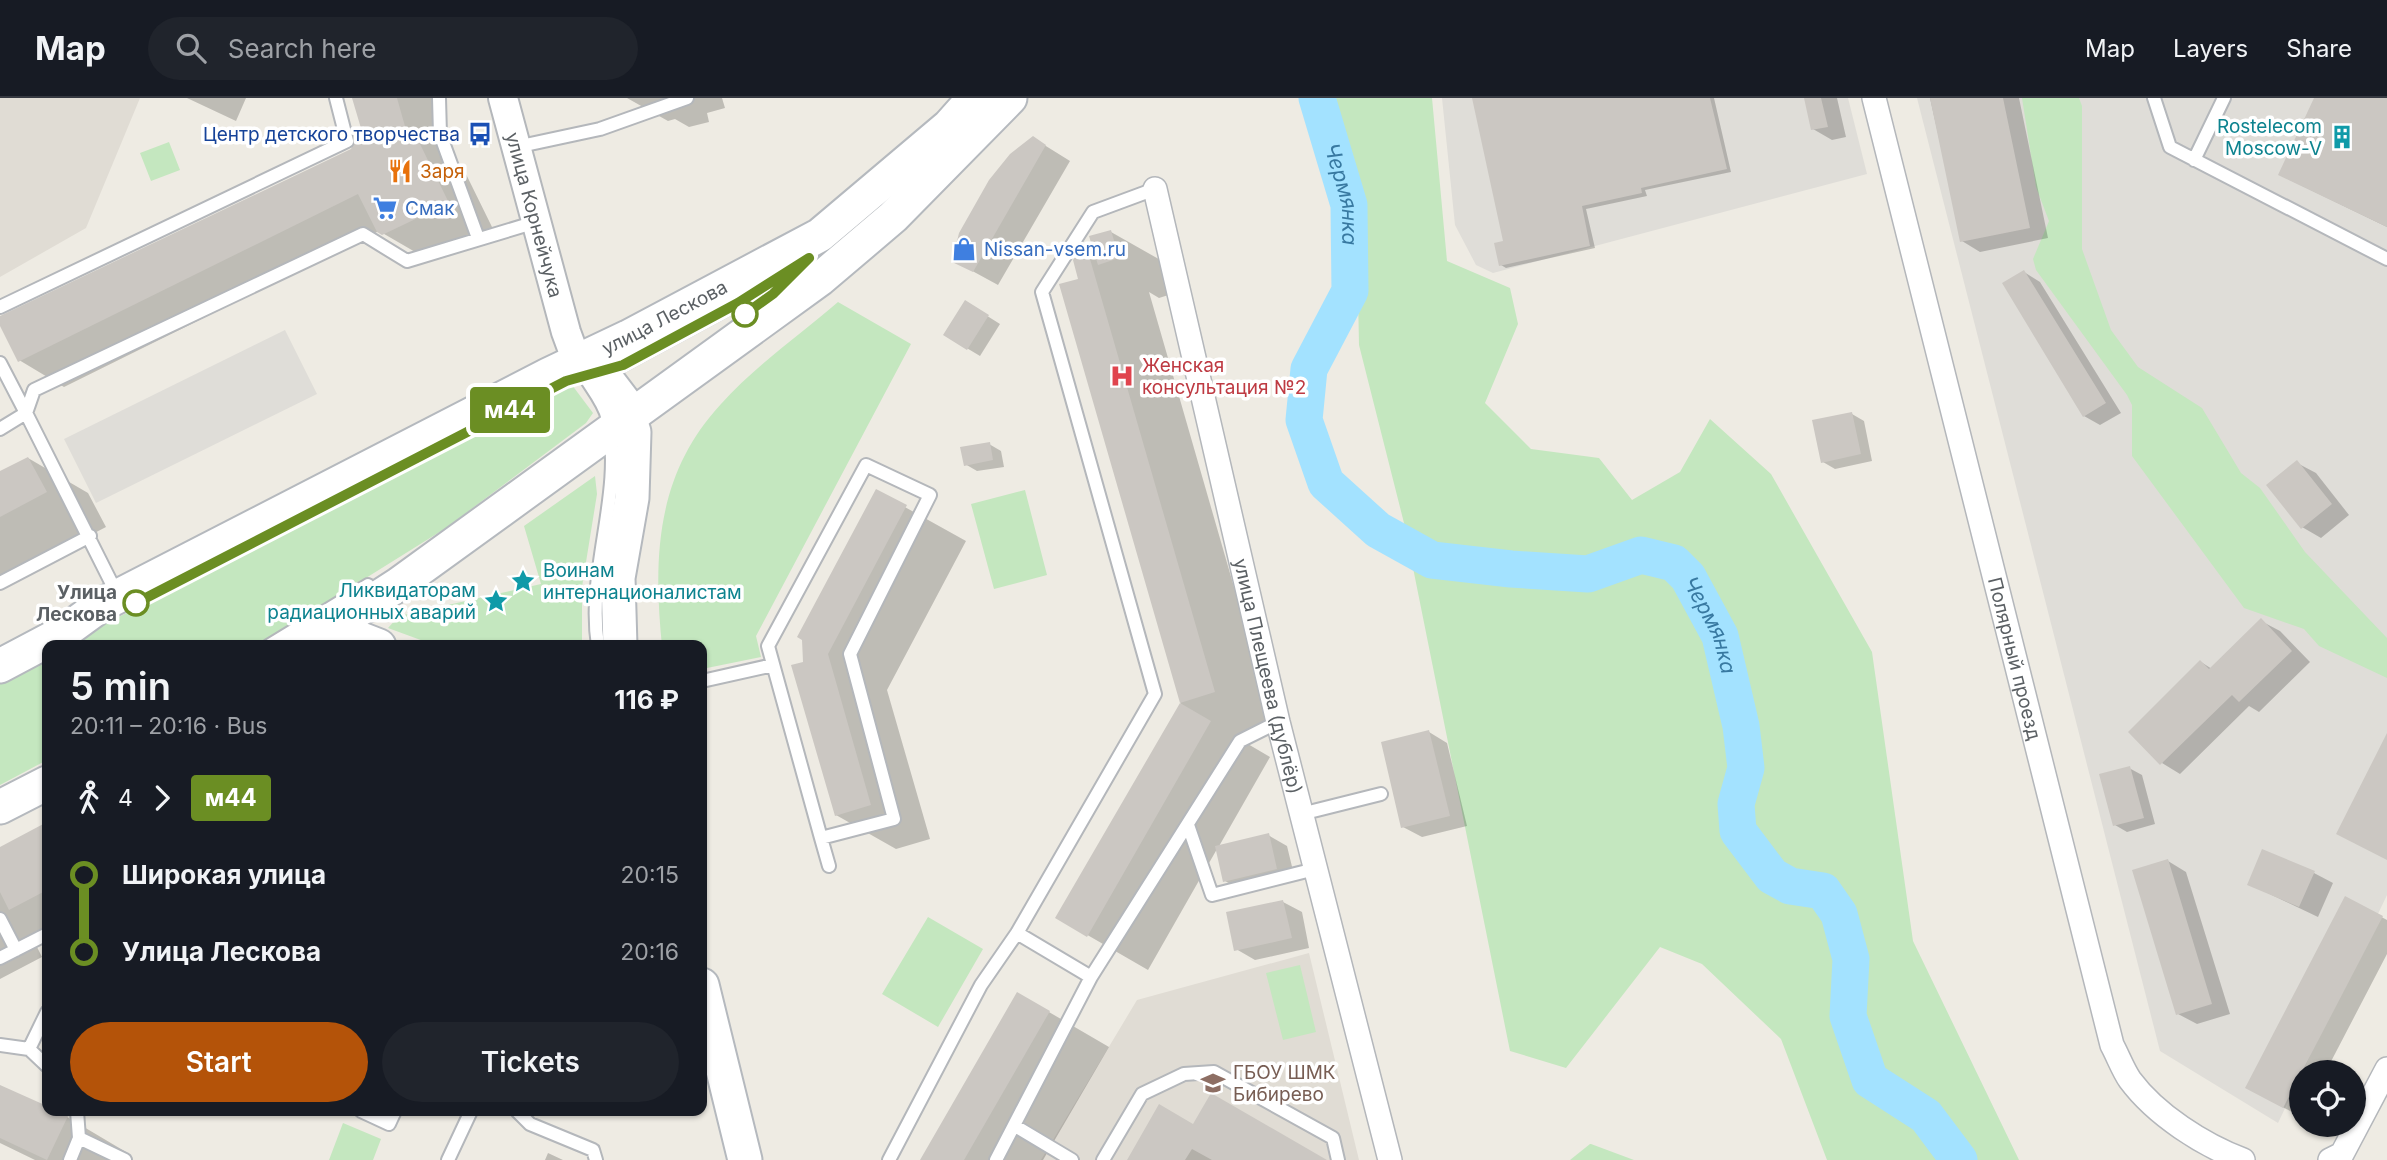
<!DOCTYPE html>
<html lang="en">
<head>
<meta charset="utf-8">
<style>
	body { margin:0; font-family:Inter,sans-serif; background:#20242c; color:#f1f3f6; height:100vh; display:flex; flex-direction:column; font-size:26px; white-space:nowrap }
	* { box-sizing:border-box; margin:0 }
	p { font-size:23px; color:#9ea1a6 }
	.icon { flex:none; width:38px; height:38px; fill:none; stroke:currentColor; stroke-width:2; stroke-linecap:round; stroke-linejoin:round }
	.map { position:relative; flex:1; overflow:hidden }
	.drawer { position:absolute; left:42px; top:542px; width:665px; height:476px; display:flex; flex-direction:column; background:#171b24; border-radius:14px; box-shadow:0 2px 5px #0004 }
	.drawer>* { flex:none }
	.badge { padding:0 14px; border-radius:5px; font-size:24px; line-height:46px }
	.buttons { position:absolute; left:2289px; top:962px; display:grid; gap:14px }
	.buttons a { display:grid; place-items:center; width:77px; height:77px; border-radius:50%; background:#171b24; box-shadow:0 2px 5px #0004; font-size:35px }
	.map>.badge { position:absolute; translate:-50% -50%; box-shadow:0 0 0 4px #fff }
	.legs { display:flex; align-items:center; gap:10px; height:77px; padding:0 28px; font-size:23px }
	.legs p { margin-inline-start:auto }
	.head { display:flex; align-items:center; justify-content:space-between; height:119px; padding:0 28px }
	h1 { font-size:38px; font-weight:600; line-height:52px }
	.cta { display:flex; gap:14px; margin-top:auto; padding:14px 28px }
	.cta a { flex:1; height:80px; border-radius:42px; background:#b45309; color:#fff; font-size:28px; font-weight:600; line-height:80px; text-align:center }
	.cta a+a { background:#20242c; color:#f1f3f6 }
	ul { padding:0 28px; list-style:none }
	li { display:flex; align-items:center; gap:24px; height:77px; font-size:26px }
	li i { display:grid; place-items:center; width:10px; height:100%; margin:0 9px; background:currentColor }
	li i::after { content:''; width:18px; height:18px; margin:-9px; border:5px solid; border-radius:50%; background:#171b24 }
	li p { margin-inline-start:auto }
	li:first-child i { background:linear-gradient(#0000 50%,currentColor 0) }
	li:last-child i { background:linear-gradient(currentColor 50%,#0000 0) }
	header { display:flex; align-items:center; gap:42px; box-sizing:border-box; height:98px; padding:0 35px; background:#171b24; border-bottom:2px solid #363941 }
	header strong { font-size:33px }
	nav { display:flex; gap:38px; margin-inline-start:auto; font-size:24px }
	.search { width:490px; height:63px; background:#20242c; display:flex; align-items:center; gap:18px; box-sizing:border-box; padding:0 24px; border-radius:38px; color:#9ea1a6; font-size:26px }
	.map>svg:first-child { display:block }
	.industrial { fill:#dfddd8 }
	.education { fill:#e0dcd4 }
	.green { fill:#c4e7bf }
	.shadow { fill:#0003 }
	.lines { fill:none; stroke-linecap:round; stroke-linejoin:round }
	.river { stroke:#a3e2ff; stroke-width:37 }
	.building { fill:#cbc7c2 }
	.service-casing { stroke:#b4b7bb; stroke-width:16 }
	.minor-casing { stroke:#b4b7bb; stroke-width:26 }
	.tertiary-casing { stroke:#b4b7bb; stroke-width:32 }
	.secondary-casing { stroke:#b5b9be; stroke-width:37 }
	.service { stroke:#fff; stroke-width:12 }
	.minor { stroke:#fff; stroke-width:23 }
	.tertiary { stroke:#fff; stroke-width:28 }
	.secondary { stroke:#fff; stroke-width:33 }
	.line-1-casing { stroke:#fff; stroke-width:16 }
	.line-1 { stroke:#6b8e23; stroke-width:10 }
	.stop-1-dot { fill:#fff; stroke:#6b8e23; stroke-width:3.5 }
	.labels { text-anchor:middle; stroke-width:7; stroke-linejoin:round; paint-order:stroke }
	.culture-label { font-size:19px; fill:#0d838f; stroke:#fff; text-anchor:end }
	.transit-label { font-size:19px; fill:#164399; stroke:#fff; text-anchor:end }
	.food-label { font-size:19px; fill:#c56008; stroke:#fff; text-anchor:start }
	.shop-label { font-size:19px; fill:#366cbe; stroke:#fff; text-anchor:start }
	.street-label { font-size:19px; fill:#5b6064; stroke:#fff }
	.health-label { font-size:19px; fill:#be3a42; stroke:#fff; text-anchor:start }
	.stop-label { font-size:19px; font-weight:bold; fill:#5b6064; stroke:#fff; text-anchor:end }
	.education-label { font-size:19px; fill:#785e54; stroke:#fff; text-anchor:start }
	.water-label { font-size:21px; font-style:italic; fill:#3879a1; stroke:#fff }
</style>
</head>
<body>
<header>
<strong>Map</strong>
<div class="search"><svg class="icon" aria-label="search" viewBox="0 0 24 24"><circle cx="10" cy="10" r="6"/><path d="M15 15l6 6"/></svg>Search here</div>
<nav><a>Map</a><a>Layers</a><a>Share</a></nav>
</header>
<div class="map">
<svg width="2387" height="1062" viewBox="0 0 2387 1062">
	<rect width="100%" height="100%" fill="#eeebe3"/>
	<path class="industrial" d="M1442,0H1848L1867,76L1493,175L1476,167L1455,127Z
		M1917,0H2387V797L2278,1025L2160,953Z
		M285,232L317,296L96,405L64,341Z"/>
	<path class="education" d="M0,0H140L86,130L0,179Z
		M1309,855L1359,1062H1041L1137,902Z"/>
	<path class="green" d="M1327,0H1432L1447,163L1510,190L1518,226L1485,305L1531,351L1599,360L1632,402L1680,374L1710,321L1771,376L1872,554L1913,843L2019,1062H1827L1781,941L1702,866L1660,849L1566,970L1510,953L1404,425L1359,247L1356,95Z
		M2022,0H2079L2082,8V151L2111,232L2138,269L2202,310L2241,375L2260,390L2305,454L2387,540V580L2319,548L2304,531L2244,510L2132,358V307L2127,297L2036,172L2033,161L2049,123L2036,89Z
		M169,44L180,72L151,83L140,55Z
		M838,204L911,246L756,538L761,559L702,571V548H662C653,459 656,376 721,306C755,268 800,237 838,204Z
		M572,287L593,315L586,325L446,430L257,548H62Z
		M595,378L597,396L582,489V548H437L388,530L399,518L541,486L524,428Z
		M1025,392L1047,477L994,491L971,406Z
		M47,555V662L0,687V579Z
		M928,819L983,851L938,929L882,896Z
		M1300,867L1316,934L1283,942L1266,875Z
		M343,1025L381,1041L373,1062H329Z
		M1590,1046H1591L1634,1062H1570Z"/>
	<path class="shadow" d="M187,0H246L236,23Z
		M355,0H435L453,64L463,70L493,131L429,162L379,133L64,289L19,262L0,220L352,52L365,38Z
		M627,0H722L725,10L707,15L709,24L689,29L675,21L668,23Z
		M1474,0H1714L1731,74L1645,92L1647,98L1586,111L1595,150L1506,170L1501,167L1505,145Z
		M1806,0H1837L1846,39L1832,42L1813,31Z
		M1930,0H2019L2048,140L1980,154L1962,143Z
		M2316,0H2387V129L2280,77Z
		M1033,40L1070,63L998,187L954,163Z
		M1111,134L1171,168L1178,194L1159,200L1149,194L1274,628L1236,639L1270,659L1218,750L1268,737L1287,748L1295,781L1244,793L1225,783L1217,751L1148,872L1058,820L1181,605L1061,188L1080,182L1088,156L1098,162Z
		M2024,174L2040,184L2121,315L2100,327L2084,318Z
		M965,204L1000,226L980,258L945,237Z
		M1852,316L1864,323L1872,363L1835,371L1823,364Z
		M989,346L1001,353L1004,369L977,373L965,366Z
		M28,360L88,395L106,429L0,484V375Z
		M2297,365L2316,375L2349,417L2321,440L2302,429Z
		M876,393L966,443L887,592L930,741L896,751L836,717L805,565Z
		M2261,523L2280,533L2310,564L2259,614L2249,608L2180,676L2162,665L2201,564L2212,571Z
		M1429,634L1447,645L1467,728L1422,739L1403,729Z
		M2129,670L2142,677L2155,726L2127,734L2115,727Z
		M47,726V839H42L37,849L42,859L0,881V751Z
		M2168,763L2186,774L2230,916L2197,926L2178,916Z
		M2314,775L2333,785L2318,819L2249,786Z
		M2346,800L2387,822V856L2325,975H2301V1019L2266,1000Z
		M1283,804L1302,814L1309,850L1255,862L1236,851Z
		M1018,896L1109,949L1043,1062H922Z
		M0,989L47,1010V1013L67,1019L126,1054L122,1062H35L0,1045Z
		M1194,1029L1324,1062H1129Z
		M548,1055L563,1062H545Z"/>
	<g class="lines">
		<path class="river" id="s1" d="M1317,0L1349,107L1350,193L1309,271L1304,322L1326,385L1378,432L1432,462L1511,471L1588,476L1641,457L1674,465L1688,479L1720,538L1741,628L1746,670L1736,706L1738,733L1772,778L1790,788L1823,793L1839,816L1851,861L1848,918L1870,982L1926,1018L1959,1062"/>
	</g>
	<path class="building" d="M352,0H397L410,46L418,42L449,105L382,137L377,134L358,96L18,264L0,228V218L351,51L355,41L363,37Z
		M1472,0H1710L1727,71L1641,90L1642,95L1582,108L1590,148L1499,168L1494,145L1503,143Z
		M1804,0H1821L1828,29L1811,32Z
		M1930,0H2003L2030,130L1960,144Z
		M2314,0H2387V129L2278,77Z
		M1033,38L1046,47L973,174L952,164L959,135L989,82L1010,56Z
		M1111,132L1119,160L1098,167L1089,138Z
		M1088,154L1215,594L1180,605L1059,186L1078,181L1073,162L1076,158Z
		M2024,172L2106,305L2083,319L2002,185Z
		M965,202L989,217L967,252L943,237Z
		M1852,314L1861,356L1821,365L1812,322Z
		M990,344L993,362L964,368L960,349Z
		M28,359L47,394L0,419V373Z
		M2297,362L2332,406L2301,431L2266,387Z
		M876,391L907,407L828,556L871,707L835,718L791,567L803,564L802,542L797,539Z
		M2261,520L2292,553L2239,604L2232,597L2160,667L2128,634L2200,562L2209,571Z
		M1180,605L1211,623L1087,839L1055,820Z
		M1429,632L1450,718L1401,730L1381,644Z
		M2387,635V762L2336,736Z
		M2130,668L2144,720L2113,728L2099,676Z
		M47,724V792L9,812L0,794V749Z
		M1269,735L1277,771L1223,784L1215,748Z
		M2262,751L2315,773L2299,809L2247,787Z
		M2168,761L2212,906L2176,917L2132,772Z
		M2345,798L2383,818L2283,1010L2245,990Z
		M1283,802L1292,840L1234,853L1226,814Z
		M1017,894L1050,913L964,1062H920Z
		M0,987L47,1008V1013L68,1018L47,1062L0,1040Z
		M1211,995L1327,1062H1212L1192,1051L1185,1062H1127L1159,1006L1193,1026Z"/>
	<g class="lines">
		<g class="service-casing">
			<path id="service" d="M439,0L440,36L478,140
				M2154,0L2170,49L2387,161
				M516,49L600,31L687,0
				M2194,62L2224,0
				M0,209L347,43L336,0
				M577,264C585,284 603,300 608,321C624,397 586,471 598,548
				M0,265L26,315
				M604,272L623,267L738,205L812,158
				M26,315L34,292L363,136L407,163L536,124
				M0,331L26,315L117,496
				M0,485L90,438
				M268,548L368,487
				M702,583L773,567
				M1301,716L1381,696
				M1188,727L1212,797L1315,771
				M821,740L894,721L850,556L930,397L866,367L768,548L821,740L829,768
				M0,821L16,852
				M1017,835L1091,879
				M0,860L47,836
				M47,914L29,951L47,968
				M0,947L29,951
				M77,1013L79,1040L125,1062
				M361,1013L389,1026L395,1013
				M517,1013L530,1026L593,1052L596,1062
				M1015,1028L1072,1062
				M70,1062L79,1040
				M448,1062L471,1013
				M889,1062L981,887L1017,835L1155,596L1042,194L1093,114L1155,91
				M996,1062L1091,879L1240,643L1278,624
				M1103,1062L1142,996L1184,976L1214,974L1333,1040L1338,1062"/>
		</g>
		<g class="minor-casing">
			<g id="minor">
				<path id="s2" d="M1874,0L2112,947C2118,958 2123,972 2130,982C2156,1017 2203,1047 2243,1062"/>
				<path id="s3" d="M1155,91L1278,624L1390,1062"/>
				<path d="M2330,1062L2342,1056L2387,971"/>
			</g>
		</g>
		<g class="tertiary-casing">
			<g id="tertiary">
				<path id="s4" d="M503,0L566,234L577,264"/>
			</g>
		</g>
		<g class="secondary-casing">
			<g id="secondary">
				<path d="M589,258L624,304L634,334L632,400L618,480L620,548"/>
				<path d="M310,547L361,541L379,548"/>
				<path d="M303,548L399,486L820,181L893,119L1010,0"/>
				<path id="s5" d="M0,568L64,534L101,507L548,277L628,239L820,137L949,28L974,0"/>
				<path d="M0,709L47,685"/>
				<path d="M702,887L745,1062"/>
			</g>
		</g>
		<use href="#service" class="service"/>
		<use href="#minor" class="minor"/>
		<use href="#tertiary" class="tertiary"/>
		<use href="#secondary" class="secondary"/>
	</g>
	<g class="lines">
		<g class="line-1-casing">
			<path id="line-1" d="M136,505L566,283L623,267L738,205L809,160L773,196L745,216"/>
		</g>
		<use href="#line-1" class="line-1"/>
	</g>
	<defs>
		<g id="bus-bare" transform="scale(1.89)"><path d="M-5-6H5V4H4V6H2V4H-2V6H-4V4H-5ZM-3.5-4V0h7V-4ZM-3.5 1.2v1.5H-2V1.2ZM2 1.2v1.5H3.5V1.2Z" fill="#1a4fb4" stroke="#fff" stroke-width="2.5" paint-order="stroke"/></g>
		<g id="building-bare" transform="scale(1.89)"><path d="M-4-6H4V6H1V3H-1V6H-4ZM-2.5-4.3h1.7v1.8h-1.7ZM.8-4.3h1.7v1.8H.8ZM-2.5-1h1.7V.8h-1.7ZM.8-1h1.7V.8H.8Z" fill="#0f9aa8" stroke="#fff" stroke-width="2.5" paint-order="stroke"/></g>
		<g id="restaurant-bare" transform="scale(1.89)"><path d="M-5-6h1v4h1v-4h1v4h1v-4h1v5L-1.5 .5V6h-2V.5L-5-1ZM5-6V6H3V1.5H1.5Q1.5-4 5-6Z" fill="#e8710a" stroke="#fff" stroke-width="2.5" paint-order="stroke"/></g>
		<g id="supermarket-bare" transform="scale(1.89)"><path d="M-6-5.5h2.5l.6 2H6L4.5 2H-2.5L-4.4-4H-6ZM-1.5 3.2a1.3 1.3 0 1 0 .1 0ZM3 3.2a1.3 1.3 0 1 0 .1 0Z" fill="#3f7fe0" stroke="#fff" stroke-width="2.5" paint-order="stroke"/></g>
		<g id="shop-bare" transform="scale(1.89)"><path d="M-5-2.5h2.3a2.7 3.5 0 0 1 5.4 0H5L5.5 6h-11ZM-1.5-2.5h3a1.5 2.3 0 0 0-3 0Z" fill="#3f7fe0" stroke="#fff" stroke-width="2.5" paint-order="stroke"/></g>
		<g id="hospital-bare" transform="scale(1.89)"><path d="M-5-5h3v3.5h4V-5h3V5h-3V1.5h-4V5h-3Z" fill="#e0444e" stroke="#fff" stroke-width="2.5" paint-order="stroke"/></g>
		<g id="sight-bare" transform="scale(1.89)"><path d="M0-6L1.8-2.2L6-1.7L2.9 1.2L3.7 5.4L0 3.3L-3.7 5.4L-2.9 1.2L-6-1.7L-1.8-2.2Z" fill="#0f9aa8" stroke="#fff" stroke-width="2.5" paint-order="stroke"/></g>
		<g id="school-bare" transform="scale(1.89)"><path d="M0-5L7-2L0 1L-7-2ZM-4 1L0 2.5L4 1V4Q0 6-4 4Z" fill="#8d6e63" stroke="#fff" stroke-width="2.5" paint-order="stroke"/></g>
	</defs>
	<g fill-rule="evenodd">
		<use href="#bus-bare" x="480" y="36"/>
		<use href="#building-bare" x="2342" y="39"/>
		<use href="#restaurant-bare" x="400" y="73"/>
		<use href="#supermarket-bare" x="385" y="110"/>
		<use href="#shop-bare" x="964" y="151"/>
		<use href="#hospital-bare" x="1122" y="278"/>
		<use href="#sight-bare" x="523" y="483"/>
		<use href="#sight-bare" x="496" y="503"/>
		<use href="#school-bare" x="1213" y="985"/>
	</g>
	<g class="stop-1-dot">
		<circle cx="745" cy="216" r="12"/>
		<circle cx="136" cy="505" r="12"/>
	</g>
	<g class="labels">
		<g class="culture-label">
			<text x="2322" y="35">Rostelecom<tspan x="2322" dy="22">Moscow-V</tspan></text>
			<text x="543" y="479" text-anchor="start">Воинам<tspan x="543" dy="22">интернационалистам</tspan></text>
			<text x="476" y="499">Ликвидаторам<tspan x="476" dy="22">радиационных аварий</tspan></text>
		</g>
		<g class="transit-label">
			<text x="460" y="43">Центр детского творчества</text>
		</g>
		<g class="food-label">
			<text x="420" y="80">Заря</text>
		</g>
		<g class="shop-label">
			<text x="405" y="117">Смак</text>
			<text x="984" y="158">Nissan-vsem.ru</text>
		</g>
		<g class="street-label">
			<text dy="7" stroke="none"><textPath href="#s4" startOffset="121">улица Корнейчука</textPath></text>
			<text dy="7" stroke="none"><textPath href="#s5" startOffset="751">улица Лескова</textPath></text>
			<text dy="7" stroke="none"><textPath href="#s2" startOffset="578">Полярный проезд</textPath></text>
			<text dy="7" stroke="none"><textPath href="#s3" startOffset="500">улица Плещеева (дублёр)</textPath></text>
		</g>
		<g class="health-label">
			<text x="1142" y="274">Женская<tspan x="1142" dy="22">консультация №2</tspan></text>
		</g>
		<g class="stop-label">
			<text x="117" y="501">Улица<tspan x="117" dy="22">Лескова</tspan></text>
		</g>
		<g class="education-label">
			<text x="1233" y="981">ГБОУ ШМК<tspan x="1233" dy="22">Бибирево</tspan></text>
		</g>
		<g class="water-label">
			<text dy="7" stroke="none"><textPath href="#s1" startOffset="100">Чермянка</textPath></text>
			<text dy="7" stroke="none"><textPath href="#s1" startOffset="856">Чермянка</textPath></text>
		</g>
	</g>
</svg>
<div class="buttons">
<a><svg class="icon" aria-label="locate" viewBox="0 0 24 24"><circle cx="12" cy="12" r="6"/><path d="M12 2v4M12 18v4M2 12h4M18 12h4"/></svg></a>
</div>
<b class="badge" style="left:510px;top:312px;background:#6b8e23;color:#fff">м44</b>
<section class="drawer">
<div class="head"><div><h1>5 min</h1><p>20:11 – 20:16 · Bus</p></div><b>116 ₽</b></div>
<div class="legs"><svg class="icon" aria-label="walk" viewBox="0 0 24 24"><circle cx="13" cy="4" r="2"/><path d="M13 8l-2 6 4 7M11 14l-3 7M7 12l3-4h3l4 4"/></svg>4<svg class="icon" aria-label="forward" viewBox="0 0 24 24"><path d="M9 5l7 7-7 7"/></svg><b class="badge" style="background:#6b8e23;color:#fff">м44</b></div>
<ul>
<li><i style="color:#6b8e23"></i><b>Широкая улица</b><p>20:15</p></li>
<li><i style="color:#6b8e23"></i><b>Улица Лескова</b><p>20:16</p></li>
</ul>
<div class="cta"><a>Start</a><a>Tickets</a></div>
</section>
</div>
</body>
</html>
